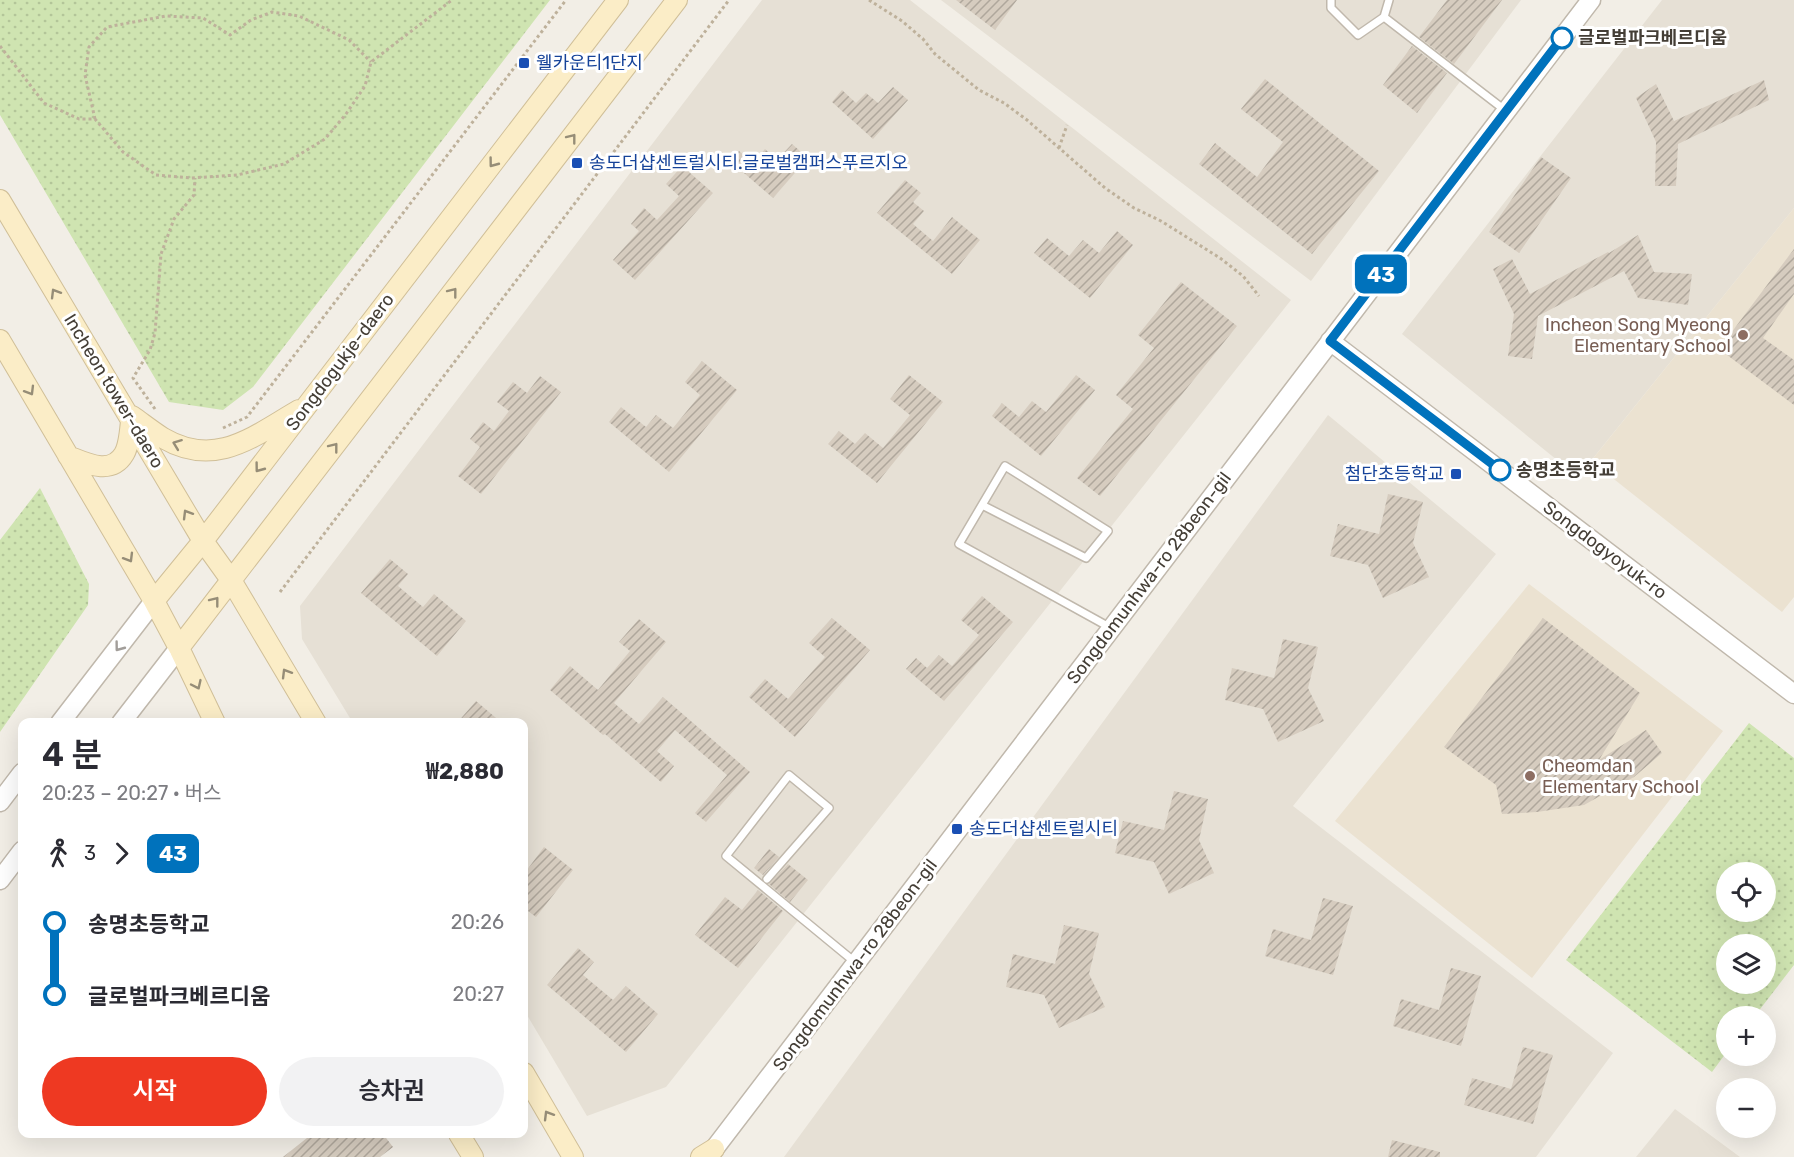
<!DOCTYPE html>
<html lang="ko">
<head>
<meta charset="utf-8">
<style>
	body { margin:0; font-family:Rubik,"Noto Sans KR",sans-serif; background:#f2f2f3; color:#2b2b33; height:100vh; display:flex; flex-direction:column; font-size:22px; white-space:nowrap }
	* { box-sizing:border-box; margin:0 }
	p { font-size:20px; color:#7c7c81 }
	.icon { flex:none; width:33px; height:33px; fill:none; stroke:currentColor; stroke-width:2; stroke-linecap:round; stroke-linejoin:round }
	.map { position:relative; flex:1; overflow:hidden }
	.sheet { position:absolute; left:18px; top:718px; width:510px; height:420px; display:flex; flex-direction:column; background:#fff; border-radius:12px; box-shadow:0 6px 24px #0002 }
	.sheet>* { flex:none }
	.badge { padding:0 12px; border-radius:9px; font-size:21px; line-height:39px }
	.tools { position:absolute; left:1716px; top:862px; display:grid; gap:12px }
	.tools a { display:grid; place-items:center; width:60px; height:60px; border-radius:50%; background:#fff; box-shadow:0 6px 24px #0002; font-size:30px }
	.map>.badge { position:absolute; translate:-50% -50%; box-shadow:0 0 0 3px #fff }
	.legs { display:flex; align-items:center; gap:9px; height:66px; padding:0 24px; font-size:20px }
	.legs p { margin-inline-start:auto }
	.headline { display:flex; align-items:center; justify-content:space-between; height:102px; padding:0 24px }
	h1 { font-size:33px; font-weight:600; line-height:45px }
	.action { display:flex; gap:12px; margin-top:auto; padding:12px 24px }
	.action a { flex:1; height:69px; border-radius:36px; background:#ee3922; color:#fff; font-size:24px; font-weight:600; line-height:69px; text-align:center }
	.action a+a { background:#f2f2f3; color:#2b2b33 }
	ul { padding:0 24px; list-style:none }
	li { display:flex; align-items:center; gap:21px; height:72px; font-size:22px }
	li i { display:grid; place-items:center; width:9px; height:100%; margin:0 8px; background:currentColor }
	li i::after { content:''; width:15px; height:15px; margin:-8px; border:4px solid; border-radius:50%; background:#fff }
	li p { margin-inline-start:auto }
	li:first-child i { background:linear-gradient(#0000 50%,currentColor 0) }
	li:last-child i { background:linear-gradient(currentColor 50%,#0000 0) }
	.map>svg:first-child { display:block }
	.residential { fill:#e6e0d5 }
	.education { fill:#ebe2d1 }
	.park { fill:url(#park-dots); fill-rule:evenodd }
	.building { fill:url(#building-hatch) }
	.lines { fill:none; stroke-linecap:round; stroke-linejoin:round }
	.service-casing { stroke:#c0b8ac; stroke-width:10 }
	.tertiary-casing { stroke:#c0b8ac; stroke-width:21 }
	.secondary-casing { stroke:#d0bf98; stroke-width:22 }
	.path { stroke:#beb19b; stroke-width:3; stroke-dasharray:3 3; stroke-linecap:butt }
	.service { stroke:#fff; stroke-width:7 }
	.tertiary { stroke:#fff; stroke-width:18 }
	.secondary { stroke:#fbedc7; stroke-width:20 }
	.oneway { stroke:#968d77 }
	.oneway2 { stroke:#a29e9a }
	.line-1-casing { stroke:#fff; stroke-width:14 }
	.line-1 { stroke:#0072bc; stroke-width:9 }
	.stop-1-dot { fill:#fff; stroke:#0072bc; stroke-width:3 }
	.transit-dot { fill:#1a4fb4; stroke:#fff; stroke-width:2 }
	.education-dot { fill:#8d6e63; stroke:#fff; stroke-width:2 }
	.labels { text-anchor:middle; stroke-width:6; stroke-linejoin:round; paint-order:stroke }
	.stop-label { font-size:18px; font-weight:bold; fill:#443e36; stroke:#fff; text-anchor:start }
	.transit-label { font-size:18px; fill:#164399; stroke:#fff; text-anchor:start }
	.education-label { font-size:18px; fill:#785e54; stroke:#fff; text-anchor:end }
	.street-label { font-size:18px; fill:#443e36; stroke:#fff }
</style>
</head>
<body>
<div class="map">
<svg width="1794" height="1157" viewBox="0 0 1794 1157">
	<defs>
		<pattern id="park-dots" width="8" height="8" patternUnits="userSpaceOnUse" patternTransform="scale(1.5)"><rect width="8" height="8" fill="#cfe4b1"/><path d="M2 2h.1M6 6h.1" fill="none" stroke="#b3c599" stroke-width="1.8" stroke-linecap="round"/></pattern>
		<pattern id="building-hatch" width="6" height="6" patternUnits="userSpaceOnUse" patternTransform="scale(1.5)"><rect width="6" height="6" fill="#d6ccbf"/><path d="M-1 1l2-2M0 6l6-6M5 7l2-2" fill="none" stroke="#afa79c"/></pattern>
	</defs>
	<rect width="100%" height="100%" fill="#f2eee6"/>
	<path class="residential" d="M762,0H910L1291,300L666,1087L587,1116L524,1010V723H353L302,639L300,606Z
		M941,0H1521L1311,281Z
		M1662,0H1794V208L1578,477L1402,334Z
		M1328,415L1496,554L1293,806L1613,1053L1536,1157H784Z
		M1675,1109L1740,1157H1636Z"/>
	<path class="education" d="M1794,208V597L1782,612L1591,461Z
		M1529,584L1723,731L1532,978L1335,821Z"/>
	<path class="park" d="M0,0H550L253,387L223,410L169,402L0,115Z
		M40,488L89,584L88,605L0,732V540Z
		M1749,723L1794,758V965L1754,1017H1726V1053L1712,1072L1566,960ZM1726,873H1766V912H1726ZM1726,945H1766V984H1726Z"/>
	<path class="building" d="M956,0H1017L995,30Z
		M1447,0H1502L1454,64L1419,37Z
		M1412,46L1447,73L1417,113L1383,85Z
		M1265,79L1379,171L1312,254L1199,164L1215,143L1257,177L1283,142L1241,109Z
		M1764,80L1769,100L1678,144L1676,186H1655L1656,142L1636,98L1656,84L1674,121Z
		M893,87L908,100L873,139L832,102L842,90L856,103L866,93L878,103Z
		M792,144L808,158L773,198L730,161L739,151L753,163L765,149L777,160Z
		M1541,157L1571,178L1519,253L1489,232Z
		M682,166L713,193L635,280L613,260L639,231L631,224L644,208L657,220L679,196L666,184Z
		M905,180L921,193L913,202L924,211L913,224L933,241L952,217L980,240L952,274L877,213Z
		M1117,231L1133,245L1090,298L1034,253L1047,238L1069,256L1083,240L1099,253Z
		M1638,235L1654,272L1692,274L1688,305L1638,298L1624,271L1538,316L1532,359L1508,356L1514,314L1493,269L1512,259L1530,294L1608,252L1609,253Z
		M1794,249V294L1763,338L1794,360V405L1719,349Z
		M1181,282L1237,326L1100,496L1077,478L1133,409L1116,395L1154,348L1138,335Z
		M702,361L737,390L669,472L609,422L621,407L646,427L656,415L673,428L700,395L685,382Z
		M909,375L943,402L877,483L828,444L839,431L855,444L865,433L883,448L910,415L890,399Z
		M1076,375L1095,390L1041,456L992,416L1002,403L1019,417L1032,401L1046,412Z
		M540,376L561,392L481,494L458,476L480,447L470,439L483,422L494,431L509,411L497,402L513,382L527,393Z
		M1388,494L1423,502L1413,543L1429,577L1383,598L1368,565L1330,556L1338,524L1379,534Z
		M390,559L408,574L398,586L423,607L434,594L466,621L437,656L361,593Z
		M982,596L1013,622L944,701L906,669L916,658L927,668L939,655L952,666L979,635L961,620Z
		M832,618L870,650L795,737L749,697L765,679L788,699L825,657L809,643Z
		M1543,618L1640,693L1599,760L1646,730L1662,753L1634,777L1584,805L1537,812L1502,814L1496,785L1444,747Z
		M639,619L666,642L614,703L639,724L663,697L750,772L706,822L695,813L727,775L675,730L657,751L674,766L661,782L605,734L603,735L550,690L570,666L598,690L630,651L619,642Z
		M1283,639L1318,647L1308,688L1324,721L1278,742L1263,709L1225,700L1232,668L1274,678Z
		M476,701L502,723H457Z
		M1174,791L1208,799L1199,840L1214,873L1169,894L1154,862L1115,853L1123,821L1164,830Z
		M544,847L573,870L536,917L524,908V874Z
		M769,849L779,857L763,875L754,868Z
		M788,864L808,880L790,902L769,884Z
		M758,890L783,911L738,968L695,935L725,897L742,910Z
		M1323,898L1353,906L1333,975L1265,956L1273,929L1311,940Z
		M1064,925L1099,933L1089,974L1105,1007L1059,1028L1044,995L1006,987L1013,954L1055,964Z
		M578,948L594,962L583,975L613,1000L626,986L658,1014L626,1052L547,985Z
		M1451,968L1481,976L1461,1046L1393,1026L1401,999L1439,1010Z
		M1523,1047L1553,1055L1533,1124L1464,1105L1472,1078L1511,1089Z
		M312,1134H383L393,1147L380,1157H283Z
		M1392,1140L1440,1152V1157H1388Z"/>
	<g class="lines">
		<g class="service-casing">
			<path id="service" d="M1331,0V8L1358,35L1384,17L1389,0
				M1384,17L1506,111
				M982,505L1086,558L1108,531L1005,466L959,544L1111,628
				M767,879L829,808L789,775L726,856L856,963"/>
		</g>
		<g class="tertiary-casing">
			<path id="tertiary" d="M1330,341L1794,694
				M60,723L154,601
				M121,723L179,648
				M0,802L22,773
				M0,880L22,851
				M708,1157L1591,0"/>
		</g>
		<g class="secondary-casing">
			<path id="secondary" d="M0,200L203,541L231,580L316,723
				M0,340L154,601L179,648L215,723
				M132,416C142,423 152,431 163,438C216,469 254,436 299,410
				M68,456C86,463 111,476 124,454C129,446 130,431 131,421
				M154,601L203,541L618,0
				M179,648L677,0
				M524,1073L573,1157
				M459,1134L473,1157
				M701,1157L714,1149"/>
		</g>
		<path class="path" d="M869,0L902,21L923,39L935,54L979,90L1004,103L1027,120L1105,188L1134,208L1161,221L1220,258L1243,276L1259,296
			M0,46L44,103L79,119H95L123,152L156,175L191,178L237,175L284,164L325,139L346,114L365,86L371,62L452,0
			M95,119L85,75L89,47L107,27L166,16L203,18L230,35L251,20L272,12L299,16L349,40L371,62
			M1059,148L1067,125
			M155,409L133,378L150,350L155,333L161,254L174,219L194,195L195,178
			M223,428L247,417L566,0
			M280,592L729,0"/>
		<use href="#service" class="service"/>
		<use href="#tertiary" class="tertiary"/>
		<use href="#secondary" class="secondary"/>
	</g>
	<defs><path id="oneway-chevron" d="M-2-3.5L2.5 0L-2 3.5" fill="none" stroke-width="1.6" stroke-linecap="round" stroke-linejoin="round" transform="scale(1.5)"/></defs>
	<g class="oneway">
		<use href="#oneway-chevron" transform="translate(572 138) rotate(-52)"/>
		<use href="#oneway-chevron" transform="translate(493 163) rotate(127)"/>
		<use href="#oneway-chevron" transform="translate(453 292) rotate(-52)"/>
		<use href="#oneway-chevron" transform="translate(55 293) rotate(-121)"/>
		<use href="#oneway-chevron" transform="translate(30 391) rotate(59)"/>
		<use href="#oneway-chevron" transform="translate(177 444) rotate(-159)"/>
		<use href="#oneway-chevron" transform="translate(334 447) rotate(-52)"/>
		<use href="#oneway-chevron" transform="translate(259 468) rotate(127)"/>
		<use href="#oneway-chevron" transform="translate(187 514) rotate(-121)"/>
		<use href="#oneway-chevron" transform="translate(129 558) rotate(59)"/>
		<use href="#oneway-chevron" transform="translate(215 601) rotate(-52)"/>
		<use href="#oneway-chevron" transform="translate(286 673) rotate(-121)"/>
		<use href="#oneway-chevron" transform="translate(197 685) rotate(65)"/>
		<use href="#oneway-chevron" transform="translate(548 1115) rotate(-121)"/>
	</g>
	<use class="oneway2" href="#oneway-chevron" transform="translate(119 647) rotate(127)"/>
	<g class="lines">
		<g class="line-1-casing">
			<path id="line-1" d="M1500,470L1330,341L1562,38"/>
		</g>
		<use href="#line-1" class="line-1"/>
	</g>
	<g class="stop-1-dot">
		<circle cx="1562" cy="38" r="10"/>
		<circle cx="1500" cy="470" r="10"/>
	</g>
	<g class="transit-dot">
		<rect x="518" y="57" width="12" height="12" rx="3"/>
		<rect x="571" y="157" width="12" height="12" rx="3"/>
		<rect x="1450" y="468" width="12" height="12" rx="3"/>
		<rect x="951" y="823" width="12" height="12" rx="3"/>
	</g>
	<g class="education-dot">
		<circle cx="1743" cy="335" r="6"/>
		<circle cx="1530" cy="776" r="6"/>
	</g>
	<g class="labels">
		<g class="stop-label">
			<text x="1578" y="44">글로벌파크베르디움</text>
			<text x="1516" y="476">송명초등학교</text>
		</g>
		<g class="transit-label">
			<text x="536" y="69">웰카운티1단지</text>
			<text x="589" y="169">송도더샵센트럴시티.글로벌캠퍼스푸르지오</text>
			<text x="1444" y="480" text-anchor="end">첨단초등학교</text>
			<text x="969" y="835">송도더샵센트럴시티</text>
		</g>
		<g class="education-label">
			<text x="1731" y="331">Incheon Song Myeong<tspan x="1731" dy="21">Elementary School</tspan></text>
			<text x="1542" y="772" text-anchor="start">Cheomdan<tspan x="1542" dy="21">Elementary School</tspan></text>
		</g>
		<g class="street-label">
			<text transform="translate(340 362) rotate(-53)" y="6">Songdogukje-daero</text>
			<text transform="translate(114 391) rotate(59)" y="6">Incheon tower-daero</text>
			<text transform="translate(1605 550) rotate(37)" y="6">Songdogyoyuk-ro</text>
			<text transform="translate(1149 578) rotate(-53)" y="6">Songdomunhwa-ro 28beon-gil</text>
			<text transform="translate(855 965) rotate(-53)" y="6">Songdomunhwa-ro 28beon-gil</text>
		</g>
	</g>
</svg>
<div class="tools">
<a><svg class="icon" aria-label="locate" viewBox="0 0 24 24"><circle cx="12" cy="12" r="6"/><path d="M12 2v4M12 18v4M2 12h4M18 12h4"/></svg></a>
<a><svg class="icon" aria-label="layers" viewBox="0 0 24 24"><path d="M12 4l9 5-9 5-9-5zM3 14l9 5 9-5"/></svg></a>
<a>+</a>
<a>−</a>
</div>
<b class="badge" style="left:1381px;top:274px;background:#0072bc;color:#fff">43</b>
<section class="sheet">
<div class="headline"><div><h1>4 분</h1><p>20:23 – 20:27 · 버스</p></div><b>₩2,880</b></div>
<div class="legs"><svg class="icon" aria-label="walk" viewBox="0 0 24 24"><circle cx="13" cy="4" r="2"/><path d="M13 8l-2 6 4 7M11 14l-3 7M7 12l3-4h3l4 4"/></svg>3<svg class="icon" aria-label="forward" viewBox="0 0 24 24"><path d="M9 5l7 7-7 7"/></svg><b class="badge" style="background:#0072bc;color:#fff">43</b></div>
<ul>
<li><i style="color:#0072bc"></i><b>송명초등학교</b><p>20:26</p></li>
<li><i style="color:#0072bc"></i><b>글로벌파크베르디움</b><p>20:27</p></li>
</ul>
<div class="action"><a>시작</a><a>승차권</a></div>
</section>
</div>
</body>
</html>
